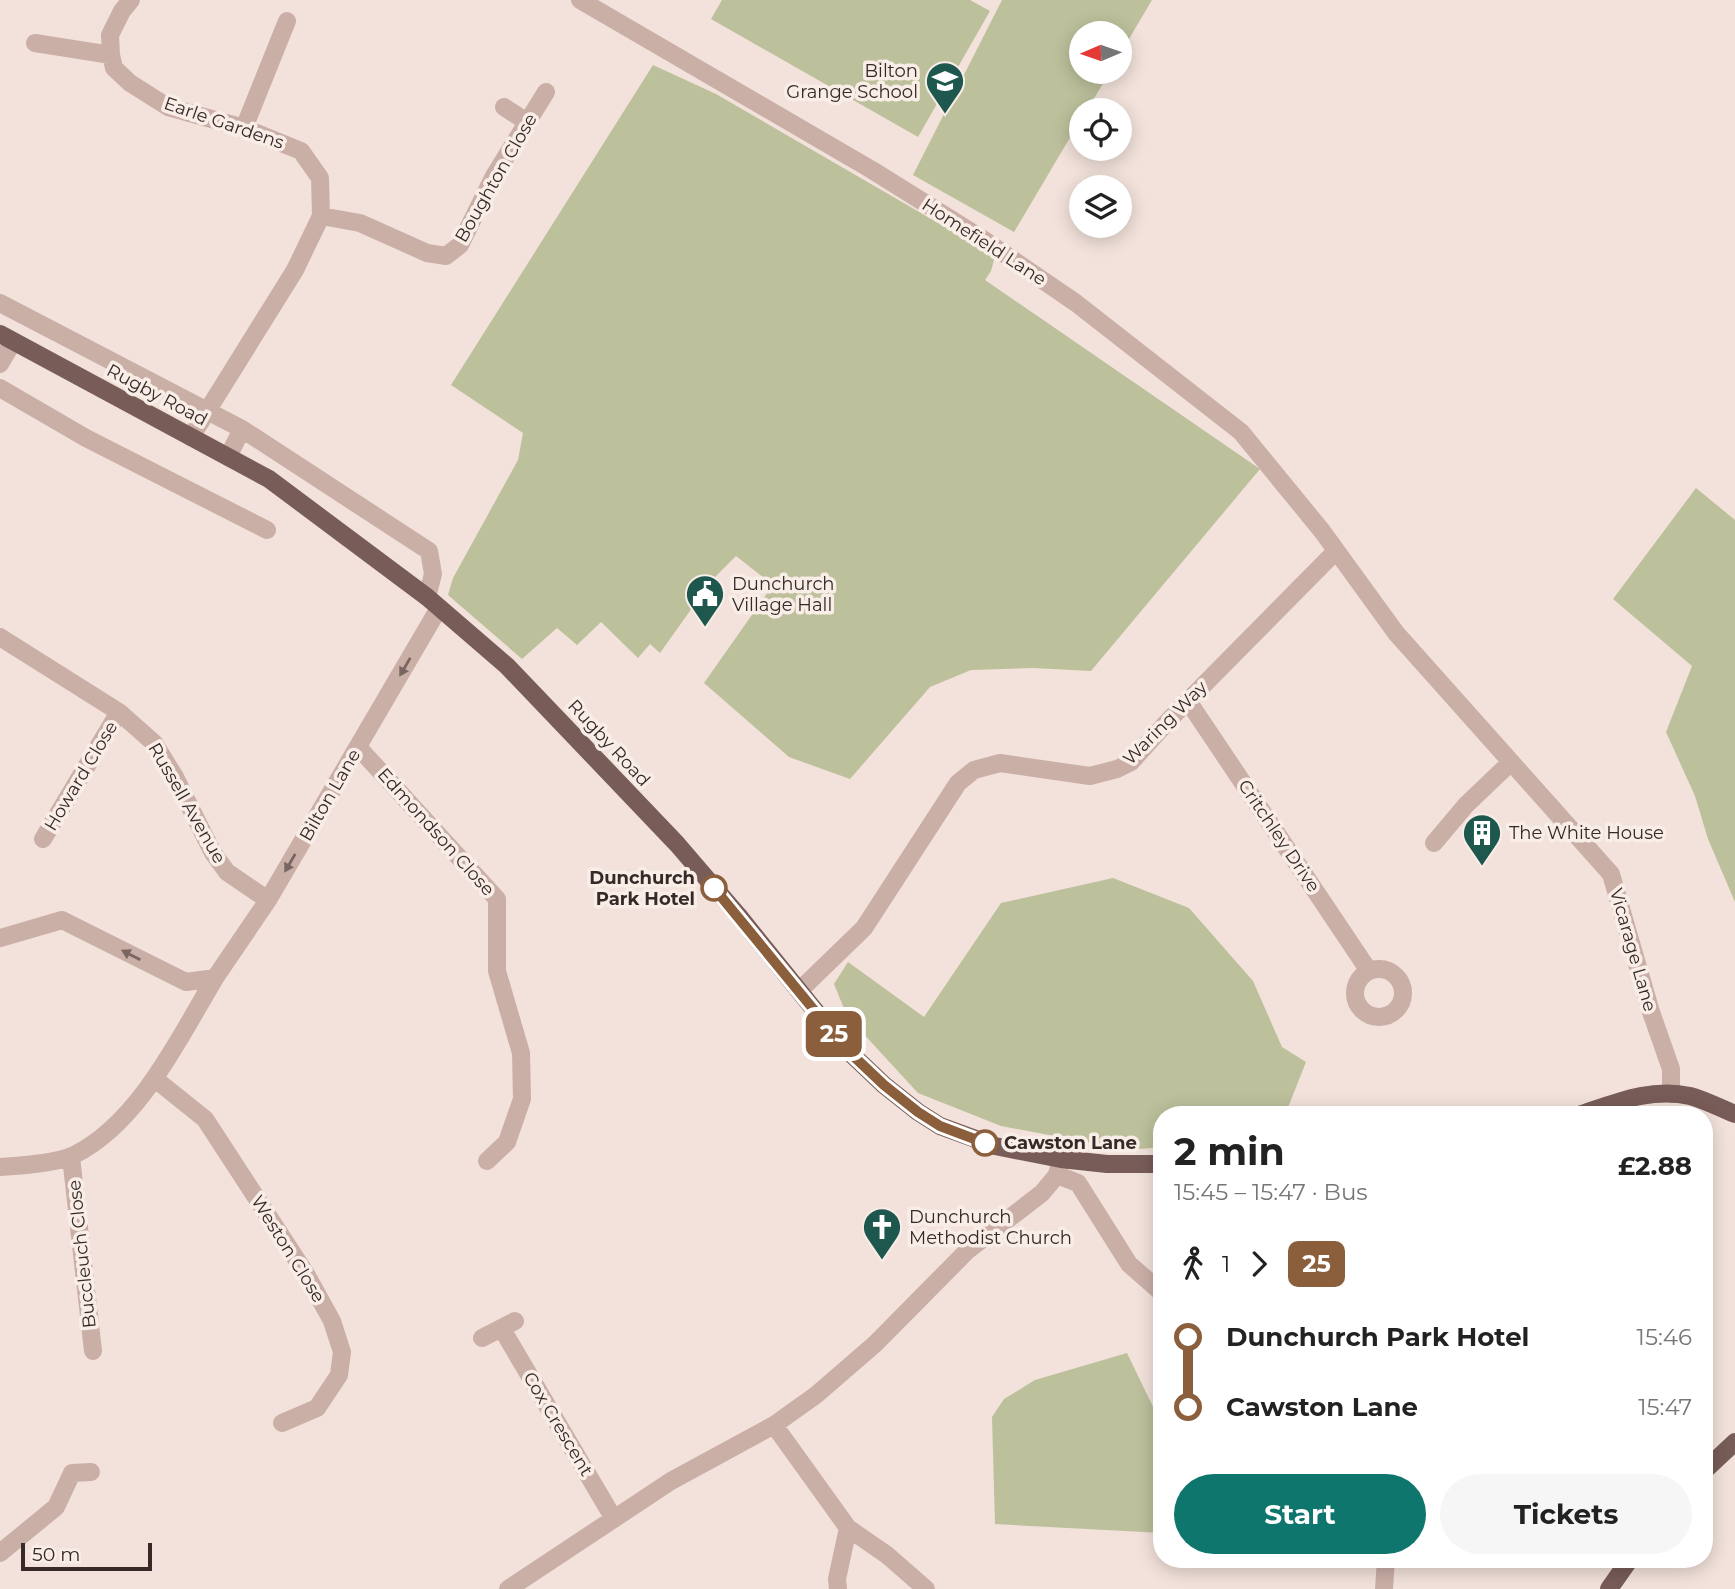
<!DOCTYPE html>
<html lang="en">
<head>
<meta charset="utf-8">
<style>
	body { margin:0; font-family:Montserrat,sans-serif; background:#f6f6f6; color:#222; height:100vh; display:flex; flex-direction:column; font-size:26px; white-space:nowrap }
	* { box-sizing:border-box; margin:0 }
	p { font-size:23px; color:#767676 }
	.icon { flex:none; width:38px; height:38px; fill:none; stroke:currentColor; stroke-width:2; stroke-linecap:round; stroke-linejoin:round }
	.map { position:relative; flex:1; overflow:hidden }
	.details { position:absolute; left:1153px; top:1106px; width:560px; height:462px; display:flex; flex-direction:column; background:#fff; border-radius:28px; box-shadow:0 4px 18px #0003 }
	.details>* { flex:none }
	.badge { padding:0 14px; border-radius:10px; font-size:24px; line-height:46px }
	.needle { width:46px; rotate:268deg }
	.buttons { position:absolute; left:1069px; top:21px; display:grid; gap:14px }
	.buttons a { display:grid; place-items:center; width:63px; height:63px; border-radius:50%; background:#fff; box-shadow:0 4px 18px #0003; font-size:35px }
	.scale { position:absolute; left:21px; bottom:18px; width:131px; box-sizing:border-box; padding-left:7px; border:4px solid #362927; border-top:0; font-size:19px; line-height:24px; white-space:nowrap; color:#362927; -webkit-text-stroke:5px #f9ede7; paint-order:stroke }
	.map>.badge { position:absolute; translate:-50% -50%; box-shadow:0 0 0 4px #fff }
	.legs { display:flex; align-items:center; gap:10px; height:77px; padding:0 21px; font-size:23px }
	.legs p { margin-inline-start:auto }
	.head { display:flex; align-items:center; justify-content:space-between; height:119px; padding:0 21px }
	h1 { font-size:38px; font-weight:700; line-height:52px }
	.cta { display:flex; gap:14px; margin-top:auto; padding:14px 21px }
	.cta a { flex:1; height:80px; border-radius:42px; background:#0f766e; color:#fff; font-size:28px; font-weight:700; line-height:80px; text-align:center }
	.cta a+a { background:#f6f6f6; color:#222 }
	ul { padding:0 21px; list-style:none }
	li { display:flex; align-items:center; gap:24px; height:70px; font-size:26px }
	li i { display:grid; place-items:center; width:10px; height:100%; margin:0 9px; background:currentColor }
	li i::after { content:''; width:18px; height:18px; margin:-9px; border:5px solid; border-radius:50%; background:#fff }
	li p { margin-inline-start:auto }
	li:first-child i { background:linear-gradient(#0000 50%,currentColor 0) }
	li:last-child i { background:linear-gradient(currentColor 50%,#0000 0) }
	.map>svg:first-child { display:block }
	.green { fill:#bcc09b }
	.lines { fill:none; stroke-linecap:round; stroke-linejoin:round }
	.minor { stroke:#caafa7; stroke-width:18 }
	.major { stroke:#785c58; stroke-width:18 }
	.oneway { fill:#796561 }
	.line-1-casing { stroke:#fff; stroke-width:16 }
	.line-1 { stroke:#8b5e3c; stroke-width:10 }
	.stop-1-dot { fill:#fff; stroke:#8b5e3c; stroke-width:3.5 }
	.labels { text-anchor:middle; stroke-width:7; stroke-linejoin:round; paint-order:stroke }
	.poi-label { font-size:18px; fill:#362927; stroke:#f9ede7; text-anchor:start }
	.street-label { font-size:18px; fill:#362927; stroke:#f9ede7 }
	.stop-label { font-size:18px; font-weight:bold; fill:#362927; stroke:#f9ede7; text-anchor:end }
</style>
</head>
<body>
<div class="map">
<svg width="1735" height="1589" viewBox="0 0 1735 1589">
	<rect width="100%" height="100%" fill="#f2e2db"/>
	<path class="green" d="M722,0H970L990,11L918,137L711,19Z
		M1002,0H1152L1120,54V33H1082V72H1110L1087,110H1082L1081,119L1014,232L913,175Z
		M653,65L716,94L995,256L991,271L985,280L1260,469L1091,671L1033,668L971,670L930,687L850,779L789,757L704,683L773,585L736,556L712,580L660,653L650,644L638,658L601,622L577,645L557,628L522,659L448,595L453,578L518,460L523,433L451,385Z
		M1696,488L1735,520V902L1708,839L1695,796L1666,732L1692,666L1613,599Z
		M1113,878L1189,908L1253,981L1282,1047L1306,1062L1285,1115H1162V1147L1129,1150L1001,1126L918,1093L847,1016L834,984L848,962L924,1017L1001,903Z
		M1127,1353L1156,1413L1162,1435V1533L995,1524L992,1417L1004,1399L1035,1380Z"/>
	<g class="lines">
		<path class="minor" d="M131,0L122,11L110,35L111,55L114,68L130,83L168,107L244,128L301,151L320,178L321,216L295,270L191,437
			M580,0L872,170L984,240L1076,303L1241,432L1322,531L1396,633L1611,874L1651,1012L1671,1069V1094
			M35,43L111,55
			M504,107L527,122
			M244,128L287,21
			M321,216L360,223L427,253L446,256L460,245L494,176L546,92
			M0,303L242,429L429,551L433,574L427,597
			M0,364L13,342
			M0,388L86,438L267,530
			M228,457L242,429
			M0,637L119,712L154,743L175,777L213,853L227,872L268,900
			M1188,701L1369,971
			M358,747L497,899V971L521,1053L522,1099L507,1142L487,1161
			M43,839L119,712
			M1434,843L1466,805L1511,762
			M0,938L62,920L186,982L215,978L268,900L439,608
			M1355 993a24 24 0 1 1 48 0a24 24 0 1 1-48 0Z
			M800,990L864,928L958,783L974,770L1000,763L1090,776L1117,769L1131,762L1169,720L1336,551
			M155,1079L205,1119L306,1274L332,1321L342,1352L339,1375L317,1408L282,1423
			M71,1157L93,1351
			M0,1167C17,1166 59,1163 74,1155C139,1123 179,1038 215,978
			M1057,1175L1078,1183L1129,1264L1162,1293
			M502,1329L614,1519
			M482,1338L515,1321
			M774,1425L848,1528L887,1555L926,1589
			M0,1553L56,1507L72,1473L91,1472
			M508,1589L671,1481L774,1425L816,1395L875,1344L968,1250L1042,1193L1057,1175L1061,1159
			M838,1589L837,1579L848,1528
			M1384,1589L1386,1559"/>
		<path class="major" d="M0,334L269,479L427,597L507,666L573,735L677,844L738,915L846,1049L884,1085L918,1112L940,1126L995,1146L1061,1159L1107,1164H1162
			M1579,1115C1615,1103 1651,1087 1690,1096C1705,1100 1720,1108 1735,1114
			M1704,1471L1735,1442
			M1609,1589L1630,1559"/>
	</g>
	<defs><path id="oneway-solid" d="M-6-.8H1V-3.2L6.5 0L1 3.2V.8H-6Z" transform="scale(1.75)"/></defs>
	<g class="oneway">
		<use href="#oneway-solid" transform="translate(405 667) rotate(120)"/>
		<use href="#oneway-solid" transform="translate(290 863) rotate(120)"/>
		<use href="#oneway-solid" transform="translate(131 955) rotate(-153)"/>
	</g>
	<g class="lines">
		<g class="line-1-casing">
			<path id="line-1" d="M714,888L846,1049L884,1085L918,1112L940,1126L985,1143"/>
		</g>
		<use href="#line-1" class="line-1"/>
	</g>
	<defs>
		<g id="school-pin" transform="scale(2.0125)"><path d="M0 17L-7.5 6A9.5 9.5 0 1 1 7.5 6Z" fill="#1d574e" stroke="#f9ede7"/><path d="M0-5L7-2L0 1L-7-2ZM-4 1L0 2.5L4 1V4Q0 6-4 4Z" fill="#fff"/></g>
		<g id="civic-pin" transform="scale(2.0125)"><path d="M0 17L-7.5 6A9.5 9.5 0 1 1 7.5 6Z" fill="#1d574e" stroke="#f9ede7"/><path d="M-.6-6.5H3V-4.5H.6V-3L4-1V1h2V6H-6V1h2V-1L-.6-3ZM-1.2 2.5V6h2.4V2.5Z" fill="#fff"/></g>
		<g id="building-pin" transform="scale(2.0125)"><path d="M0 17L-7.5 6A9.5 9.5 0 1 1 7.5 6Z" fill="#1d574e" stroke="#f9ede7"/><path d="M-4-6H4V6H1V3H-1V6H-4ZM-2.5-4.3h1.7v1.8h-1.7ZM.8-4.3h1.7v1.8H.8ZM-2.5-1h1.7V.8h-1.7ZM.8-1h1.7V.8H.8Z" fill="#fff"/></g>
		<g id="church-pin" transform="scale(2.0125)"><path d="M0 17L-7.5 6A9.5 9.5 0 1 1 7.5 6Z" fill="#1d574e" stroke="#f9ede7"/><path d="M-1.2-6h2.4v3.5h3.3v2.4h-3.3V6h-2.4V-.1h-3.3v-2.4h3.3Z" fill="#fff"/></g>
	</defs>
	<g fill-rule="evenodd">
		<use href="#school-pin" x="945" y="81"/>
		<use href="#civic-pin" x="705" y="594"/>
		<use href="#building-pin" x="1482" y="833"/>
		<use href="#church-pin" x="882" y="1227"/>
	</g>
	<g class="stop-1-dot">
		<circle cx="714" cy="888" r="12"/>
		<circle cx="985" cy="1143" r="12"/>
	</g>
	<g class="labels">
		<g class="poi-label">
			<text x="918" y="77" text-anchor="end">Bilton<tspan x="918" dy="21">Grange School</tspan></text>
			<text x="732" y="590">Dunchurch<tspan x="732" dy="21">Village Hall</tspan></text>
			<text x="1509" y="839">The White House</text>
			<text x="909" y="1223">Dunchurch<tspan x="909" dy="21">Methodist Church</tspan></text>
		</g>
		<g class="street-label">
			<text transform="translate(224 123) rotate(19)" y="6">Earle Gardens</text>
			<text transform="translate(496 178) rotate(-60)" y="6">Boughton Close</text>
			<text transform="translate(984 242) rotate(33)" y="6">Homefield Lane</text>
			<text transform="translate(157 395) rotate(28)" y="6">Rugby Road</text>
			<text transform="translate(1165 723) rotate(-45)" y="6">Waring Way</text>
			<text transform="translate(609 743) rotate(47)" y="6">Rugby Road</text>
			<text transform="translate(81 776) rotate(-59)" y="6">Howard Close</text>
			<text transform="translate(330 795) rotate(-60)" y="6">Bilton Lane</text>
			<text transform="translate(187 803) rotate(60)" y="6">Russell Avenue</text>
			<text transform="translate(436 832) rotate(48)" y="6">Edmondson Close</text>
			<text transform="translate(1279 836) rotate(56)" y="6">Critchley Drive</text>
			<text transform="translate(1633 950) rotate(74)" y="6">Vicarage Lane</text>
			<text transform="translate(288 1249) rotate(58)" y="6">Weston Close</text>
			<text transform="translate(82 1254) rotate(-96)" y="6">Buccleuch Close</text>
			<text transform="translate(558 1424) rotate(59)" y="6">Cox Crescent</text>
		</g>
		<g class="stop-label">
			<text x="695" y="884">Dunchurch<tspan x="695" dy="21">Park Hotel</tspan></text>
			<text x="1004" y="1149" text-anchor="start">Cawston Lane</text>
		</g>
	</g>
</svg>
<div class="buttons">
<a><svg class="needle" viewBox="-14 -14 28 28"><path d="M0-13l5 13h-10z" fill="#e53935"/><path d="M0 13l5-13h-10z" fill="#767676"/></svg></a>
<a><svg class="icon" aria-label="locate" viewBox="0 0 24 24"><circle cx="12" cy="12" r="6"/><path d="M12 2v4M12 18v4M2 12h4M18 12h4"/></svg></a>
<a><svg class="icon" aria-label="layers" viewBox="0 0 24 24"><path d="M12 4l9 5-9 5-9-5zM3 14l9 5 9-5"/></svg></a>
</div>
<div class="scale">50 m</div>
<b class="badge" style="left:834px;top:1034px;background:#8b5e3c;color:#fff">25</b>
<section class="details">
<div class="head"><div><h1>2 min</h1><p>15:45 – 15:47 · Bus</p></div><b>£2.88</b></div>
<div class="legs"><svg class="icon" aria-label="walk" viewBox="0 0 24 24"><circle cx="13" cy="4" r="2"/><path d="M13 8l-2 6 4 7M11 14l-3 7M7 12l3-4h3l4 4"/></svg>1<svg class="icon" aria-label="forward" viewBox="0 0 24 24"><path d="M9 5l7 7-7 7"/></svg><b class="badge" style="background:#8b5e3c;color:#fff">25</b></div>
<ul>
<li><i style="color:#8b5e3c"></i><b>Dunchurch Park Hotel</b><p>15:46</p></li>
<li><i style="color:#8b5e3c"></i><b>Cawston Lane</b><p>15:47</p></li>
</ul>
<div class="cta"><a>Start</a><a>Tickets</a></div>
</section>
</div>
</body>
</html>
